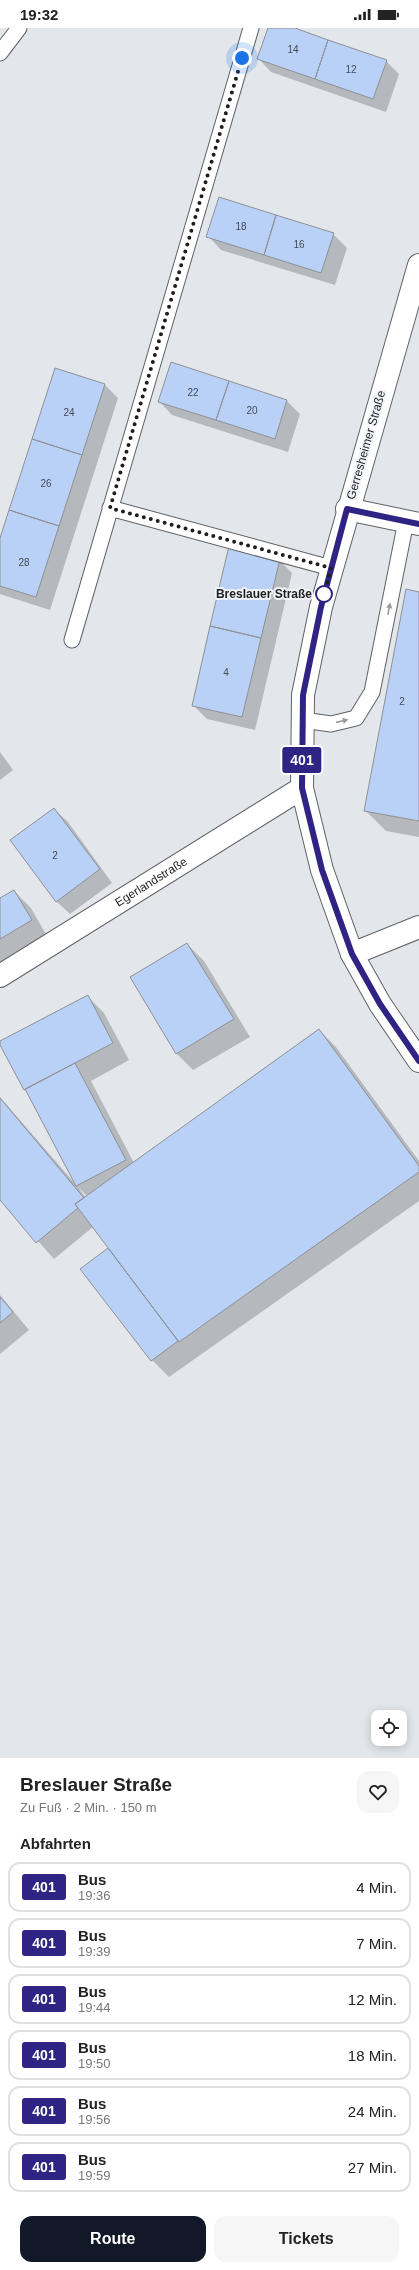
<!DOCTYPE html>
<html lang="de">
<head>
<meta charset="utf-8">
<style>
	body { margin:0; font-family:Arial,sans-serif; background:#f6f6f6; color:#222; height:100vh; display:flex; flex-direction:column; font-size:15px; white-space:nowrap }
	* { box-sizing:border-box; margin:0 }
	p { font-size:13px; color:#767676 }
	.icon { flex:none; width:22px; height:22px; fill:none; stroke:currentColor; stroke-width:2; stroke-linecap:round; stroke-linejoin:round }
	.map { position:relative; height:1730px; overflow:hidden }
	.sheet { display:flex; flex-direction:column; background:#fff; flex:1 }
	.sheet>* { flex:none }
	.badge { padding:0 8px; border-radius:3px; font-size:14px; line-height:26px }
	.tools { position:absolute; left:371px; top:1682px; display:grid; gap:8px }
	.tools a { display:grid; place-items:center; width:36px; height:36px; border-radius:8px; background:#fff; box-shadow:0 2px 10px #0003; font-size:20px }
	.you { position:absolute; width:20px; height:20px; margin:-10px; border:3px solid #fff; border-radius:50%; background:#1a73e8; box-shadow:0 0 0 6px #1a73e833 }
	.map>.badge { position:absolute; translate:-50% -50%; box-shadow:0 0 0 2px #fff }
	h2 { padding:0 20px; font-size:15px; line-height:36px }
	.round { display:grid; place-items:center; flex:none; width:42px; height:42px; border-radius:12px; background:#f6f6f6 }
	.overview { display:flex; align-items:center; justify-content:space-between; height:68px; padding:0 20px }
	h1 { font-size:19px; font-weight:600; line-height:30px }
	.action { display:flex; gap:8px; margin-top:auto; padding:8px 20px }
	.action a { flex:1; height:46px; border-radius:12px; background:#111827; color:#fff; font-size:16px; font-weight:600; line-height:46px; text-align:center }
	.action a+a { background:#f6f6f6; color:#222 }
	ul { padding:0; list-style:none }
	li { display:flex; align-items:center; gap:12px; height:50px; margin:0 8px 6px; padding:0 12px; border:2px solid #e0e0e0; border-radius:12px }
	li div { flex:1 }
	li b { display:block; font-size:15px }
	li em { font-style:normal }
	li .badge { min-width:44px; font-weight:700; text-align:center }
	.status { display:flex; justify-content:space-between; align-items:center; height:28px; padding:0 20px; background:#fff; direction:ltr }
	.status svg { height:11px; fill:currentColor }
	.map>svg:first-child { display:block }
	.shadow { fill:#0003; fill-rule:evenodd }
	.building { fill:#bad1f7; stroke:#8e9195 }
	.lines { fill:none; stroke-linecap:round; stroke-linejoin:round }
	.service-casing { stroke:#5f6266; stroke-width:17 }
	.minor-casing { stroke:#5f6266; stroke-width:24 }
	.service { stroke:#fff; stroke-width:15 }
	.minor { stroke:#fff; stroke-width:22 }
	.oneway { fill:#999a9a }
	.line-casing { stroke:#fff; stroke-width:9 }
	.line { stroke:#2f2483; stroke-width:6 }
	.walk { stroke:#1d1e1f; stroke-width:4; stroke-dasharray:0 7.2 }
	.stop-dot { fill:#fff; stroke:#2f2483; stroke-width:2 }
	.labels { text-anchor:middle; stroke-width:4; stroke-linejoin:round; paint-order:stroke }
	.number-label { font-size:10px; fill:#444b55 }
	.street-label { font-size:12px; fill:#1d1e1f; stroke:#f0f3f8 }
	.stop-label { font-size:12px; font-weight:bold; fill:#1d1e1f; stroke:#f0f3f8; text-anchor:end }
</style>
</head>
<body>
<div class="status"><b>19:32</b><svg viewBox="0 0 49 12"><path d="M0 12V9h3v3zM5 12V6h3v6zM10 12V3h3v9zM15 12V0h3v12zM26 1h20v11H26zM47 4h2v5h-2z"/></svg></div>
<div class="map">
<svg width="419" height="1730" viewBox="0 0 419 1730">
	<rect width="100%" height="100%" fill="#e3e6eb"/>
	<path class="shadow" d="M269,0H292L386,33L399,46L386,84L271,44L258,30Z
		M333,206L347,220L335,257L221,222L208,208Z
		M171,336L287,373L300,386L288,424L172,387L159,373Z
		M56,341L105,357L118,370L50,582L0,566V513Z
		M279,532L292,545L255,702L207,691L194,678Z
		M419,565V809L386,803L365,782Z
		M0,724L13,742L0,752Z
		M54,781L68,794L112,855L70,886L56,873Z
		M14,863L31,880L48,910L0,938V871Z
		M187,916L204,933L250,1009L193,1042L176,1025Z
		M87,968L104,985L129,1032L91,1053L134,1135L319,1002L336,1019L419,1133V1173L169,1349L152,1332L82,1241L109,1220L93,1199L54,1231L0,1170V1069L78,1159L0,1014ZM78,1159L88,1169L86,1170Z
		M0,1267L29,1302L0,1326Z"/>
	<path class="building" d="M268,0H295L328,12L315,51L257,31Z
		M328,12L387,32L373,71L315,51Z
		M219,169L276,187L264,227L206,209Z
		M276,187L334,205L321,245L264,227Z
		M171,334L229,353L216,392L158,374Z
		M55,340L105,356L82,427L32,411Z
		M229,353L287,372L275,411L216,392Z
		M32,411L82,427L59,498L9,482Z
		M9,482L59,498L36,569L0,558V510Z
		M229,518L280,531L261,610L210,598Z
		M406,561L419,564V793L364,783Z
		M210,598L261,610L242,689L192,678Z
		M54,780L100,841L56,874L10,812Z
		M14,862L32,892L0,911V870Z
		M187,915L234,991L176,1026L130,949Z
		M88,967L113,1015L24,1062L0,1017V1013Z
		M319,1001L419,1138V1144L179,1314L75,1176Z
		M75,1035L126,1132L76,1158L25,1061Z
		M0,1070L84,1170L75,1176L78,1180L36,1215L0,1172Z
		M108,1220L178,1313L151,1333L80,1241Z
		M0,1269L13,1284L0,1295Z"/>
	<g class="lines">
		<g class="service-casing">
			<path id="service" d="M0,25L19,0
				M110,480L331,540
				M72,612L251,0
				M303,692L331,696L356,690L372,664L406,493"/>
		</g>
		<g class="minor-casing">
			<g id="minor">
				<path d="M419,237L321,579L303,667L302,760L322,842L352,926L380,976L419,1033"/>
				<path d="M347,481L419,496"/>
				<path d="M352,926L419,899"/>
				<path id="s1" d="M0,948L302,760"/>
			</g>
		</g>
		<use href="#service" class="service"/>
		<use href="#minor" class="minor"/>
	</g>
	<defs><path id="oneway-solid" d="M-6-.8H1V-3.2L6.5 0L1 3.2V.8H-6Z"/></defs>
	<g class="oneway">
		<use href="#oneway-solid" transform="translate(389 581) rotate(-79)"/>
		<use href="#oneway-solid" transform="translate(342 693) rotate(-13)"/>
	</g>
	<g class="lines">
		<g class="line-casing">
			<path id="line" d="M419,496L347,481L321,579L303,667L302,760L322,842L352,926L380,976L419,1033"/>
		</g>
		<use href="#line" class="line"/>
		<path class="walk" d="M242,30L110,480L331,540L324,566"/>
	</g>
	<circle class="stop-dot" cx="324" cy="566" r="8"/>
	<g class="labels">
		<g class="number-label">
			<text x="293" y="25">14</text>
			<text x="351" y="45">12</text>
			<text x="241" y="202">18</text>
			<text x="299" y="220">16</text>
			<text x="193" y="368">22</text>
			<text x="252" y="386">20</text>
			<text x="69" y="388">24</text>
			<text x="46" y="459">26</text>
			<text x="24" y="538">28</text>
			<text x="226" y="648">4</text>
			<text x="402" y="677">2</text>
			<text x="55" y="831">2</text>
		</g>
		<g class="street-label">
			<text transform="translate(366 417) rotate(-74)" y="4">Gerresheimer Straße</text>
			<text dy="4" stroke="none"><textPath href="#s1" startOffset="178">Egerlandstraße</textPath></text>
		</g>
		<g class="stop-label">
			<text x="312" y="570">Breslauer Straße</text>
		</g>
	</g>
</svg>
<div class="tools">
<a><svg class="icon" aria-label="locate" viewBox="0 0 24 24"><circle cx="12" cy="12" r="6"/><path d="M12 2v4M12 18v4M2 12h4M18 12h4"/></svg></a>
</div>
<div class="you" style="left:242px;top:30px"></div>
<b class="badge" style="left:302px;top:732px;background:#2f2483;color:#fff">401</b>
</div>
<section class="sheet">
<div class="overview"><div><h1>Breslauer Straße</h1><p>Zu Fuß · 2 Min. · 150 m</p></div><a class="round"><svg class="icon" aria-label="heart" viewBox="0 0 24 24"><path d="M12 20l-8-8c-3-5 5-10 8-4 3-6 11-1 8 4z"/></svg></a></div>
<h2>Abfahrten</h2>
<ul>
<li><span class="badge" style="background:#2f2483;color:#fff">401</span><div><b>Bus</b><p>19:36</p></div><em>4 Min.</em></li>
<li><span class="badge" style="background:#2f2483;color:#fff">401</span><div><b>Bus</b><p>19:39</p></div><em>7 Min.</em></li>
<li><span class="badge" style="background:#2f2483;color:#fff">401</span><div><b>Bus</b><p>19:44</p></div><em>12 Min.</em></li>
<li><span class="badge" style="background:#2f2483;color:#fff">401</span><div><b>Bus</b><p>19:50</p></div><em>18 Min.</em></li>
<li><span class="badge" style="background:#2f2483;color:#fff">401</span><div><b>Bus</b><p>19:56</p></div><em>24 Min.</em></li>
<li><span class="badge" style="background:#2f2483;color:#fff">401</span><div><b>Bus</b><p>19:59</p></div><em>27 Min.</em></li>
</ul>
<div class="action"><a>Route</a><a>Tickets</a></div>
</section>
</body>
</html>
